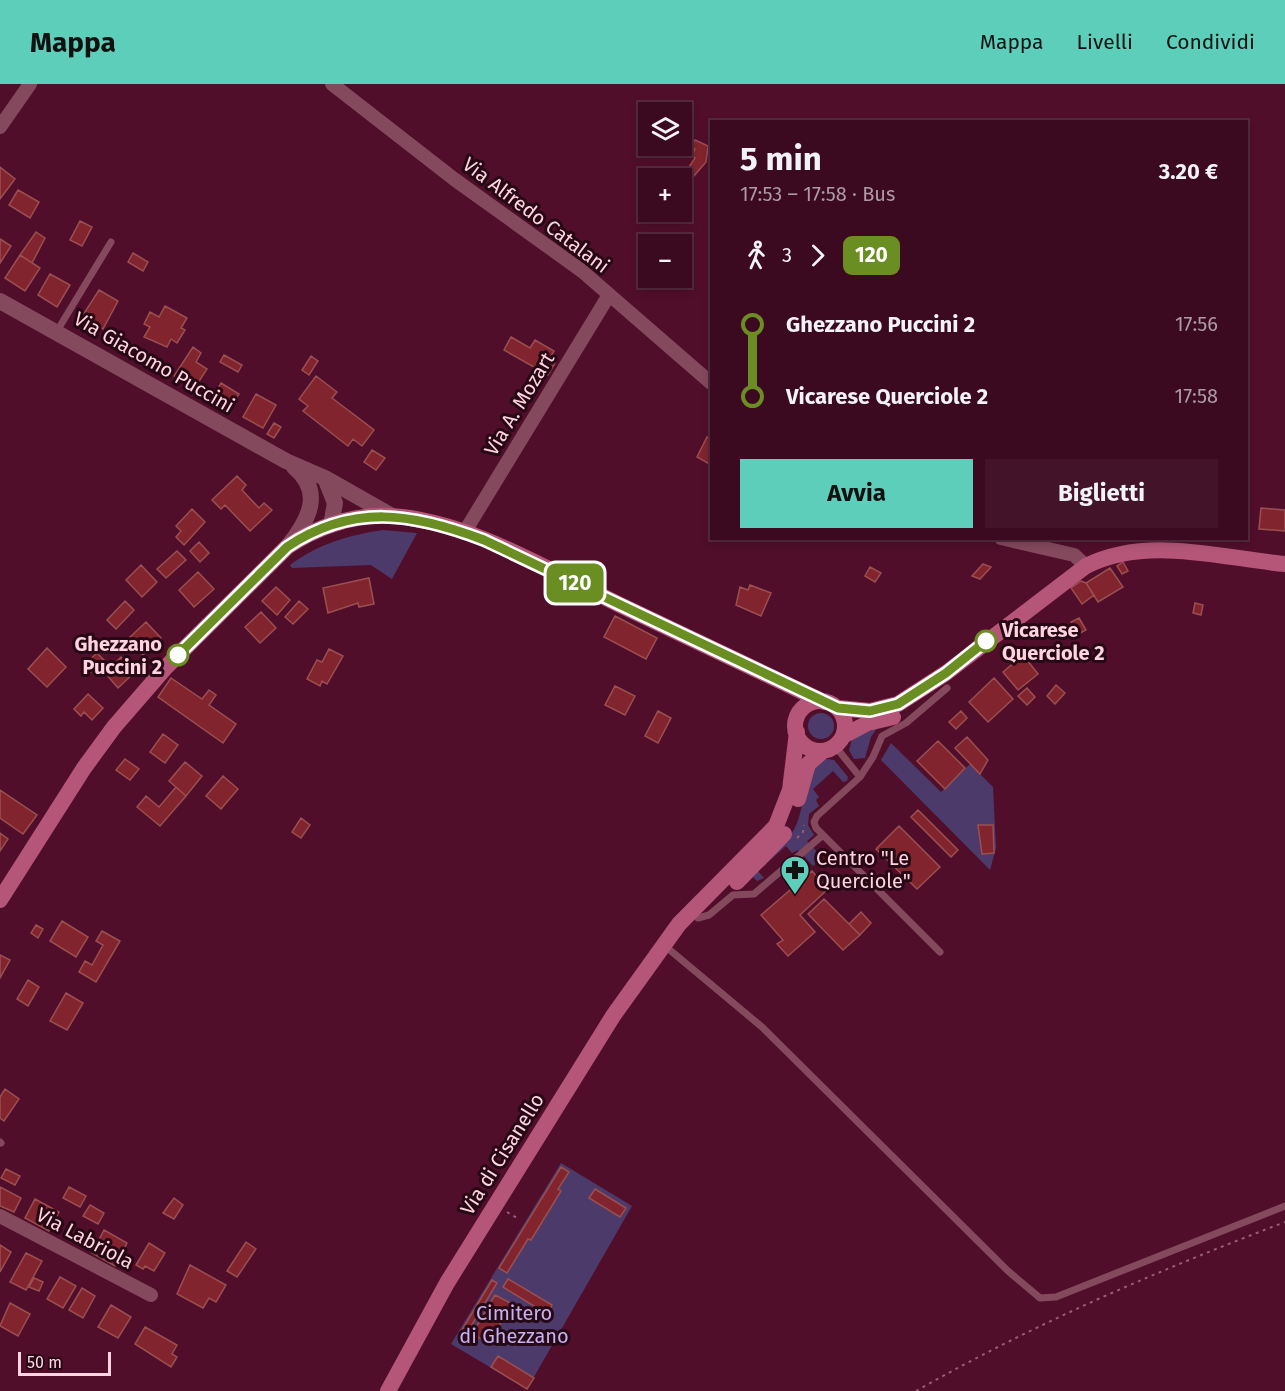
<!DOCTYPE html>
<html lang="it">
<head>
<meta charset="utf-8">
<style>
	body { margin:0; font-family:"Fira Sans",sans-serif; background:#431329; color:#f1f3f6; height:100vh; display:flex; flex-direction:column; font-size:22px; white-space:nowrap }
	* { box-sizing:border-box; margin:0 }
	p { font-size:20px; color:#ac9aa5 }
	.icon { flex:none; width:33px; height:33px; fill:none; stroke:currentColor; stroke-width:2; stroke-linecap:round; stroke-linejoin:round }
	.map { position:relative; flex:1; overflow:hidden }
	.sheet { position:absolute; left:710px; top:36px; width:538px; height:420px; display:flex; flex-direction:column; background:#3c0a20; border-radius:0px; box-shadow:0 3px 9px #0003,0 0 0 2px #552b3e }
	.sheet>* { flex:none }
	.badge { padding:0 12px; border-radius:9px; font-size:21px; line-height:39px }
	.controls { position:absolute; left:638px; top:18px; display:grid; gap:12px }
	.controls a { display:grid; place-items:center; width:54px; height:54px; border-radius:0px; background:#3c0a20; box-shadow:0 3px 9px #0003,0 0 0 2px #552b3e; font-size:30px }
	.scale { position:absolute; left:18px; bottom:15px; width:93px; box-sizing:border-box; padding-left:6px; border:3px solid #ffd4e0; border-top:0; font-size:16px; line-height:21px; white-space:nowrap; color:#ffd4e0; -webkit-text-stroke:4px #260914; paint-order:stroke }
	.map>.badge { position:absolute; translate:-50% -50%; box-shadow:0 0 0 3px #fff }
	.legs { display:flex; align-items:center; gap:9px; height:66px; padding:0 30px; font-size:20px }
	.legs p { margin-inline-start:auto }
	.head { display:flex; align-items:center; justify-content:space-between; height:102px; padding:0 30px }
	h1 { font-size:33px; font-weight:700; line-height:45px }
	.primary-button { display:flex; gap:12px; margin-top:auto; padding:12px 30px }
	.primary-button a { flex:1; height:69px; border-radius:0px; background:#5dceb9; color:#111; font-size:24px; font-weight:700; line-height:69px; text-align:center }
	.primary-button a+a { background:#431329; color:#f1f3f6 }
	ul { padding:0 30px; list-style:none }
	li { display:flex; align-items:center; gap:21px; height:72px; font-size:22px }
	li i { display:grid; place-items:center; width:9px; height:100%; margin:0 8px; background:currentColor }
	li i::after { content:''; width:15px; height:15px; margin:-8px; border:4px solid; border-radius:50%; background:#3c0a20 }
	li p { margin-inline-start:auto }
	li:first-child i { background:linear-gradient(#0000 50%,currentColor 0) }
	li:last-child i { background:linear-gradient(currentColor 50%,#0000 0) }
	header { display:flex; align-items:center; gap:36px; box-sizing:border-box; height:84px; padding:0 30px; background:#5dceb9; color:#111 }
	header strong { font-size:28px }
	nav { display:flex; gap:33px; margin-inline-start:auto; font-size:21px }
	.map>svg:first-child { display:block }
	.green { fill:#4c3b6a }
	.building { fill:#81242d; stroke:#9a4f51; stroke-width:1.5 }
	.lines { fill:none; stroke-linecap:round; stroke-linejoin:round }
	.path { stroke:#975f74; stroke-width:2; stroke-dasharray:3 4.5; stroke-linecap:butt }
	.service { stroke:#84495d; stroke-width:7 }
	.minor { stroke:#84495d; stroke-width:14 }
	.tertiary { stroke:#84495d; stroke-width:16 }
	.secondary { stroke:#b55678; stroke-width:16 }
	.line-1-casing { stroke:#fff; stroke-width:14 }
	.line-1 { stroke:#6b8e23; stroke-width:9 }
	.stop-1-dot { fill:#fff; stroke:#6b8e23; stroke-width:3 }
	.labels { text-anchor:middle; stroke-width:6; stroke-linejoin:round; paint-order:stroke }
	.street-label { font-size:20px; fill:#ffd4e0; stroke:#260914 }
	.stop-label { font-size:20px; font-weight:bold; fill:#ffd4e0; stroke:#260914; text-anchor:start }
	.poi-label { font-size:20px; fill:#ffd4e0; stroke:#260914; text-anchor:start }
	.park-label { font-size:20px; fill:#c7b1f3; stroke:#260914 }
</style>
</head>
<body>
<header>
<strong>Mappa</strong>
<nav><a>Mappa</a><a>Livelli</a><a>Condividi</a></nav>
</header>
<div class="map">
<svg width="1285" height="1307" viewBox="0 0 1285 1307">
	<rect width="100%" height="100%" fill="#500e2a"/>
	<path class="green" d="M383,446L417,449L392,495L371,481L292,484L290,481C318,460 349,451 383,446Z
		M808 642a13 13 0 1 1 26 0a13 13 0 1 1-26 0Z
		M877,644L871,653L865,674L854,675L849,666L852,655Z
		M891,659L941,708L970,680L993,703L996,764L990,786L881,676Z
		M827,675L834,676L848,693L847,697L843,698L833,687L813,705L819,713L816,716L819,722L809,730L808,741L814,751L807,757L822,773L813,782L798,766L792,769L786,762L758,787L764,794L757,797L750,790C766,775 789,760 797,739C805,721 804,679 827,675Z
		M561,1079L632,1122L527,1305L451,1260Z"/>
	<path class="building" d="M695,56L708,62L706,78L693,93L687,86L695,74L692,72L695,65L691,63Z
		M0,83L15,95L0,115Z
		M18,106L39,118L30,134L9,121Z
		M80,137L92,143L82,162L70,156Z
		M36,148L45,154L32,179L20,171Z
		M0,155L11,162L0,179Z
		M133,169L148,178L143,187L128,178Z
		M20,171L40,184L25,207L5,194Z
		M50,190L70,201L57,223L38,211Z
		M99,206L118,217L103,245L83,231Z
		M165,222L187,234L181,244L185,246L177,259L171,255L167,263L144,253L150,243L144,240L150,228L159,233Z
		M511,253L530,264L535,256L554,267L549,276L555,279L548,291L504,266Z
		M193,263L201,269L196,278L207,285L194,305L174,292Z
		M224,271L242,281L238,288L220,278Z
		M311,272L318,277L309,291L302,286Z
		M316,292L337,308L332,314L374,346L362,362L353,355L348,362L303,327L308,322L299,315Z
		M221,299L239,310L229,326L212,315Z
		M256,310L276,321L263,344L243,333Z
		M274,339L281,343L274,354L267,350Z
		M707,353L711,355V381L697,373Z
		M372,366L385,374L376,386L364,378Z
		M237,392L246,401L242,406L259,424L264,419L272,426L250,447L225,421L221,425L212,416Z
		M1261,424L1285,426V447L1259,445Z
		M192,425L205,438L184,461L176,453L181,447L176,442Z
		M199,458L209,469L200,478L190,467Z
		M177,467L186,476L166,494L157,485Z
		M1123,478L1128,487L1122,490L1117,482Z
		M983,480L991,483L980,495L972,492Z
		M141,481L157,498L142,513L126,496Z
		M870,483L881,489L875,498L865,492Z
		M1110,484L1123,503L1098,518L1086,499Z
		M198,488L214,505L194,523L179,506Z
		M369,494L374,520L359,523L358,519L328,529L323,504Z
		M1081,497L1086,499L1094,511L1082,520L1071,504Z
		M750,501L771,509L761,532L736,521L740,503L748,506Z
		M276,503L290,516L277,531L262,517Z
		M125,517L134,526L116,545L107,536Z
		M299,517L308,525L293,540L285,533Z
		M1195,519L1203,521L1201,531L1193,529Z
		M261,528L276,544L260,559L245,543Z
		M615,532L657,554L646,575L604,553Z
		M1079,534L1086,546L1078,550L1071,538Z
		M146,538L161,554L143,571L128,555Z
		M47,564L66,583L47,603L28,585Z
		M329,565L343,572L327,600L322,597L320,602L307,595L317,576L322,578Z
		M97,569L104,576L91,588L84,581Z
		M1023,571L1038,590L1018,606L1003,588Z
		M121,573L135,588L118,604L105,589Z
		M171,594L202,615L209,606L216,611L209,621L236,640L223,659L158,613Z
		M994,594L1013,615L988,638L969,618Z
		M1056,601L1065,609L1055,620L1047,612Z
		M615,602L635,612L625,631L605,621Z
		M1027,604L1035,613L1027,621L1018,612Z
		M88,610L103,624L92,636L84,628L81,632L74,625Z
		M658,627L671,634L658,659L645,652Z
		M961,627L967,634L956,645L949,638Z
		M163,650L178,661L165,679L150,668Z
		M967,653L988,676L980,690L955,664Z
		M938,657L965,684L945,705L917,677Z
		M125,675L139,685L130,696L116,686Z
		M185,678L202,692L186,712L169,697Z
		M223,692L238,705L221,725L206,712Z
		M176,703L186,712L160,742L137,723L146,712L159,723Z
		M0,706L37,731L23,750L0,734Z
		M918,726L958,766L951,773L911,733Z
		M301,734L310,741L301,754L292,748Z
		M978,741H993L994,769L982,770Z
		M899,742L940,783L917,805L876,765Z
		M0,749L8,755L0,767Z
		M812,787L828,805L800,831L815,848L788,872L777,860L783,856L761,831Z
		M824,815L860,851L843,866L808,830Z
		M861,828L871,839L860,851L849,840Z
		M62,837L88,853L76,873L50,857Z
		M36,841L43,845L38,854L31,849Z
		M102,847L120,857L96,898L79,888L85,877L92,881L103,861L96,857Z
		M0,871L10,876L0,894Z
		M28,896L39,903L28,922L17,915Z
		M66,909L83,919L67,946L50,937Z
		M5,1005L19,1015L4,1037L0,1034V1013Z
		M561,1083L569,1088L558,1105L561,1107L531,1156L528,1155L507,1189L499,1184Z
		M6,1085L20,1092L15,1101L1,1094Z
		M0,1103L21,1114L14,1128L0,1122Z
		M69,1103L86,1112L80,1123L63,1114Z
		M595,1105L626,1124L620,1133L589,1114Z
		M174,1114L183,1121L174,1135L163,1129Z
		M35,1115L59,1128L49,1147L25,1134Z
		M90,1121L104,1129L98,1140L83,1132Z
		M104,1146L127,1159L115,1182L92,1169Z
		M246,1158L256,1165L237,1193L227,1187Z
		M149,1159L165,1169L154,1187L145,1182L143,1185L136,1181Z
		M0,1161L11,1168L0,1188Z
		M26,1169L42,1177L26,1206L10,1198Z
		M190,1181L226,1201L216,1218L209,1214L203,1224L177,1210Z
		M60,1193L76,1202L63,1224L47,1215Z
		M34,1194L43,1198L39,1207L29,1203Z
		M508,1195L552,1221L547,1230L503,1203Z
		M492,1196L497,1199L467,1249L462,1246Z
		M82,1204L95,1212L83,1234L69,1226Z
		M495,1211L512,1220L489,1259L472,1250Z
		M10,1219L30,1230L18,1252L0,1242Z
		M111,1221L131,1233L118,1254L98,1243Z
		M145,1243L177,1261L172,1270L177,1273L171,1283L135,1260Z
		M498,1272L534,1294L527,1305L491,1283Z"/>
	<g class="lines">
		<path class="path" d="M797,754L803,748L804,741
			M507,1128L517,1134
			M916,1307C1036,1239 1157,1187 1285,1138"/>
		<path class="service" d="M57,247L111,158
			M835,662L860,693
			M698,834L709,831L733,811L754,810L823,751
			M665,862L762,943L1008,1187L1040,1214L1056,1213L1285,1122
			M940,868L816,744L814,738L817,732L860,693L873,673L882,652L906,639L947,604
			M0,1058L1,1059"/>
		<path class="minor" d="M332,0L454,95L582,187L711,299
			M0,43L30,0
			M464,449L609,211
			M1001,454L1074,471L1086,482
			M0,1132L151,1211"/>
		<path class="tertiary" d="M0,217L286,377L325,394L392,432
			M325,394L335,419L331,441
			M288,462C309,436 324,408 294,383"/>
		<path class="secondary" d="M795 642a25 25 0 1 1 50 0a25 25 0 1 1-50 0Z
			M838,624L870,627L898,620L946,589L1086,482C1147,451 1220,474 1285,480
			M843,652L868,639L893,633
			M798,715L808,680L823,667
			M737,798L784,750
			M0,816L84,684L114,643L166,583L287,463C316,443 354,430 390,432C467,436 550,487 618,520C687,553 756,585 824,618
			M388,1307L447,1199L613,932L679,840L776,742L790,706L797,648"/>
	</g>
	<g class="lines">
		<g class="line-1-casing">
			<path id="line-1" d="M178,571L287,463C353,419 413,429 484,456L838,624L870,627L898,620L946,589L986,557"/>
		</g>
		<use href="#line-1" class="line-1"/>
	</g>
	<defs>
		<g id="pharmacy-pin" transform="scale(1.5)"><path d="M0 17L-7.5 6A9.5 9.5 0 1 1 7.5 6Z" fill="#5dceb9" stroke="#260914"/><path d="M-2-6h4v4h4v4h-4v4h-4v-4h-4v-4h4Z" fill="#111"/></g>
	</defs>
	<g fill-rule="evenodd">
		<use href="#pharmacy-pin" x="795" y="786"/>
	</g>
	<g class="stop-1-dot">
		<circle cx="986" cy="557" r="10"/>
		<circle cx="178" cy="571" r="10"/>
	</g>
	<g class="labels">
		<g class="street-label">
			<text transform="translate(536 131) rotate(37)" y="7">Via Alfredo Catalani</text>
			<text transform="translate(154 278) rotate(30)" y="7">Via Giacomo Puccini</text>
			<text transform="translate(519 320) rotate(-59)" y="7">Via A. Mozart</text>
			<text transform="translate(502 1070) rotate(-58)" y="7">Via di Cisanello</text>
			<text transform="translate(85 1154) rotate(28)" y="7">Via Labriola</text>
		</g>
		<g class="stop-label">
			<text x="1002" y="553">Vicarese<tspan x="1002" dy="23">Querciole 2</tspan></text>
			<text x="162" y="567" text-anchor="end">Ghezzano<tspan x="162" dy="23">Puccini 2</tspan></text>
		</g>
		<g class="poi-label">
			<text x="816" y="781">Centro "Le<tspan x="816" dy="23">Querciole"</tspan></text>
		</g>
		<g class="park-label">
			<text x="514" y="1236">Cimitero<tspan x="514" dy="23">di Ghezzano</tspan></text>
		</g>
	</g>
</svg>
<div class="controls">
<a><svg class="icon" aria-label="layers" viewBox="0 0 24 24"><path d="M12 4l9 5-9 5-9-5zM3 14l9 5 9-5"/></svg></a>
<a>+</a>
<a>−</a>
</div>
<div class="scale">50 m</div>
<b class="badge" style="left:575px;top:499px;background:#6b8e23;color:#fff">120</b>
<section class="sheet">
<div class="head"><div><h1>5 min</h1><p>17:53 – 17:58 · Bus</p></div><b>3.20 €</b></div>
<div class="legs"><svg class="icon" aria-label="walk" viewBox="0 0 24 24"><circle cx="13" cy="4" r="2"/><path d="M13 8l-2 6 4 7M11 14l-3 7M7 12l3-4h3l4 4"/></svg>3<svg class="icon" aria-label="forward" viewBox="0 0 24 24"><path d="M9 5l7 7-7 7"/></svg><b class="badge" style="background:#6b8e23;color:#fff">120</b></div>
<ul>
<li><i style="color:#6b8e23"></i><b>Ghezzano Puccini 2</b><p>17:56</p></li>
<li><i style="color:#6b8e23"></i><b>Vicarese Querciole 2</b><p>17:58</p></li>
</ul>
<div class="primary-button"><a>Avvia</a><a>Biglietti</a></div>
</section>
</div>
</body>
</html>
